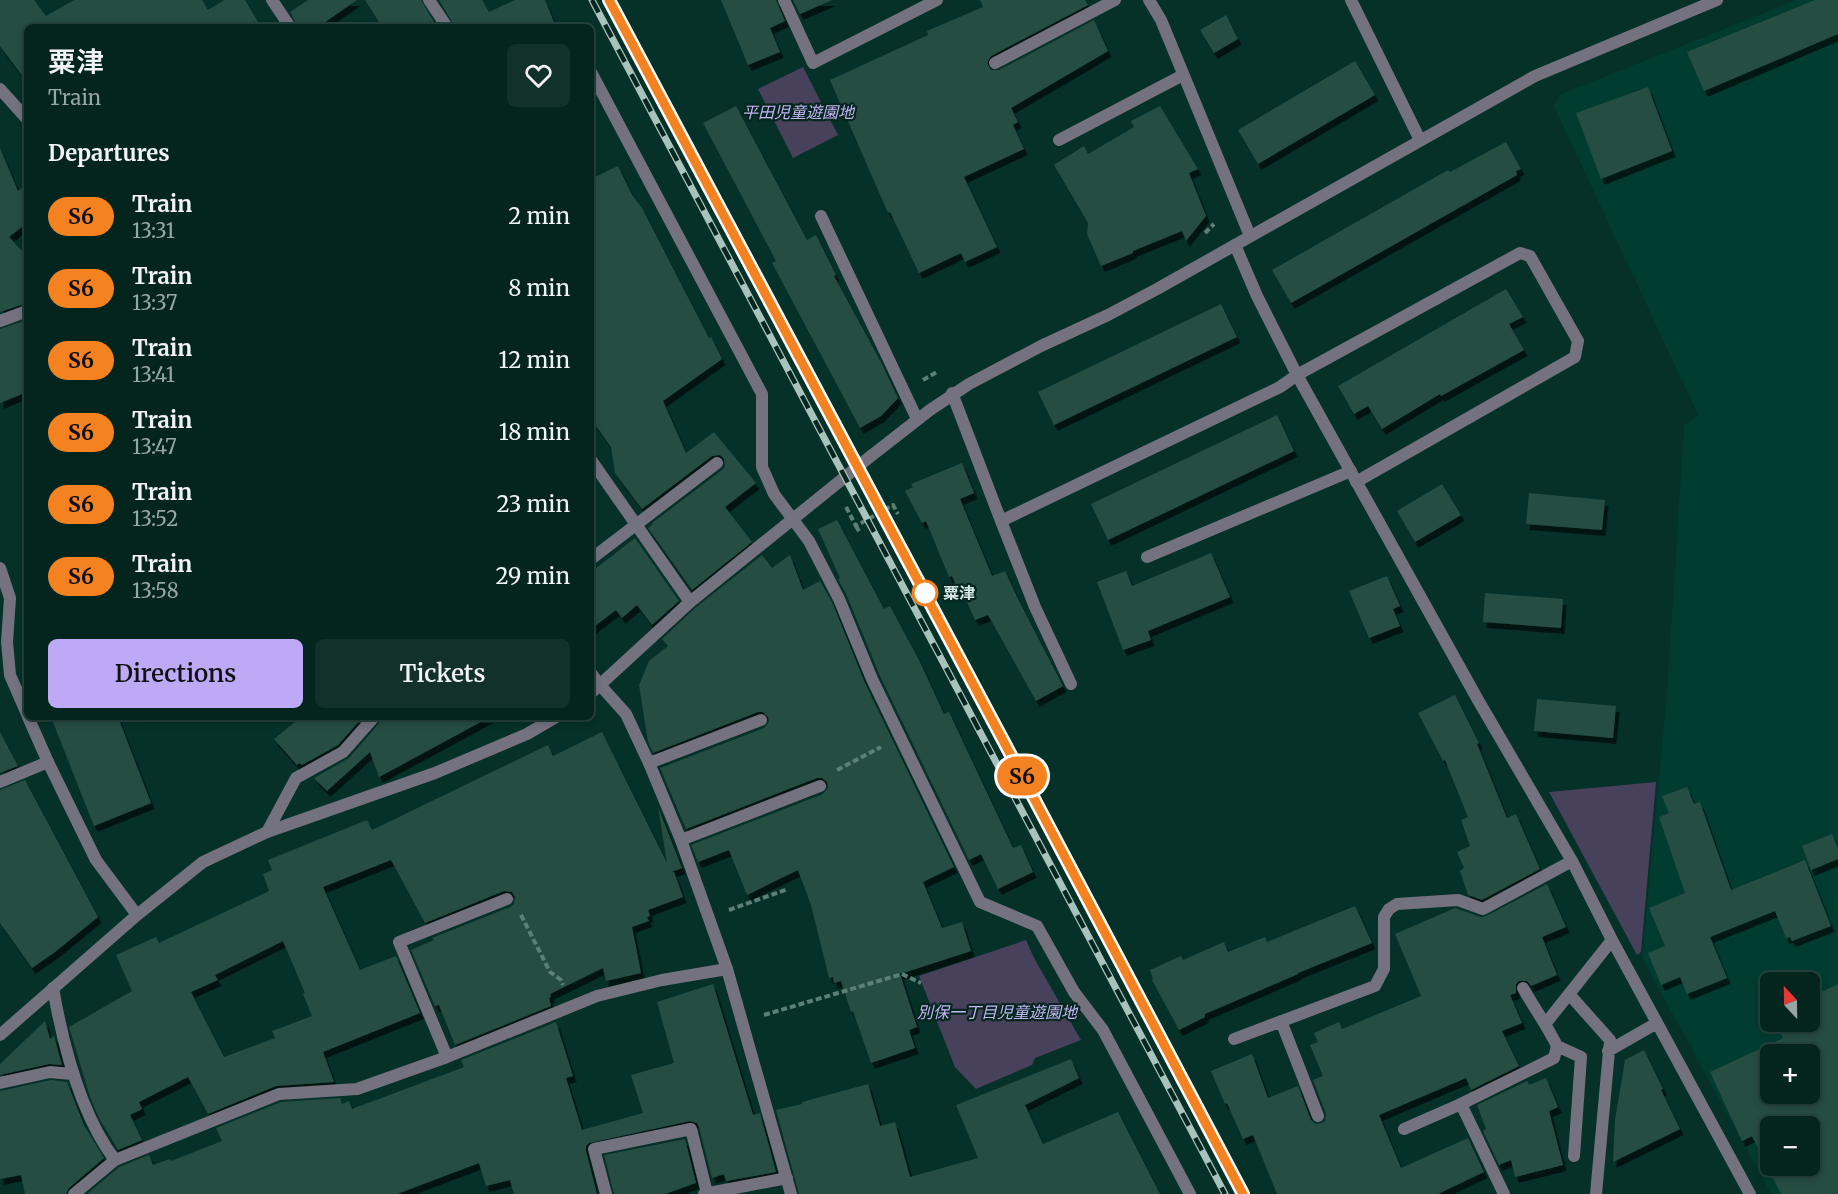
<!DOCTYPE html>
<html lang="en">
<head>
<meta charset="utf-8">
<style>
	body { margin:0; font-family:Merriweather,"Noto Sans JP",serif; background:#12312b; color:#f1f3f6; height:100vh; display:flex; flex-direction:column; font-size:22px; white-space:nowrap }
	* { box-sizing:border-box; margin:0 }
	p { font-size:20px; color:#97a5a4 }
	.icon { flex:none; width:33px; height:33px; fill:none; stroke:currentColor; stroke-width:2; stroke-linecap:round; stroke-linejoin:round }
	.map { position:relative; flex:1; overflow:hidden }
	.side { position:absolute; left:24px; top:24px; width:570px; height:696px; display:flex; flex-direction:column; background:#04251e; border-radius:9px; box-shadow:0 3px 9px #0003,0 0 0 2px #25423c }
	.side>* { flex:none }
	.badge { padding:0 12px; border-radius:20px; font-size:21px; line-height:39px }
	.needle { width:39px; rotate:338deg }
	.controls { position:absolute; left:1760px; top:972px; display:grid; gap:12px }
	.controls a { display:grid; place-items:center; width:60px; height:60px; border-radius:9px; background:#04251e; box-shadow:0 3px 9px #0003,0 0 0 2px #25423c; font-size:30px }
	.map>.badge { position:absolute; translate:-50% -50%; box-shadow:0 0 0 3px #fff }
	h2 { padding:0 24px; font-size:22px; line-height:54px }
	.round { display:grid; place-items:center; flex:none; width:63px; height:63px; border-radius:9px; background:#12312b }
	.head { display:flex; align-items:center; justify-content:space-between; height:102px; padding:0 24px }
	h1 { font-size:28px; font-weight:600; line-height:45px }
	.cta { display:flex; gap:12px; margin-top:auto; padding:12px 24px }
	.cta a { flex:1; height:69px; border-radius:9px; background:#bda9f5; color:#111; font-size:24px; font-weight:600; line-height:69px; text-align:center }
	.cta a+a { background:#12312b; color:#f1f3f6 }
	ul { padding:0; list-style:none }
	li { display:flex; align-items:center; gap:18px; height:72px; padding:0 24px }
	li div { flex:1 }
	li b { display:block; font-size:22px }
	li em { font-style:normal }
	li .badge { min-width:66px; font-weight:700; text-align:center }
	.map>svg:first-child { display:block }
	.built { fill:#013c31; fill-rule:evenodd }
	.green { fill:#47415b }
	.building { fill:#254d43; fill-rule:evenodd; filter:url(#shadow) }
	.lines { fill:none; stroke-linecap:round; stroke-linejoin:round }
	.path { stroke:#5c7f76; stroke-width:4; stroke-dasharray:6 3; stroke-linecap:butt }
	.service { stroke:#757280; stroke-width:12 }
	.minor { stroke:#757280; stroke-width:12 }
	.tertiary { stroke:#757280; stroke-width:12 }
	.rail-casing { stroke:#a8c3bb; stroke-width:7 }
	.rail { stroke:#06261f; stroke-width:4.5; stroke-dasharray:14; stroke-linecap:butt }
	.line-casing { stroke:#fff; stroke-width:14 }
	.line { stroke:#f58220; stroke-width:9 }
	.stop-dot { fill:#fff; stroke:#f58220; stroke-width:3 }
	.labels { text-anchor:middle; stroke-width:4.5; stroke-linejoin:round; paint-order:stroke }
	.park-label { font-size:16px; font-style:italic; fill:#c5b6f4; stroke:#06261f }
	.stop-label { font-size:16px; font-weight:bold; fill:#d3e9e2; stroke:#06261f; text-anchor:start }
</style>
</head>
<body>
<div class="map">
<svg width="1838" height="1194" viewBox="0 0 1838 1194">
	<defs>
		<filter id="shadow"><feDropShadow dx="3.5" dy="6" stdDeviation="0" flood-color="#0009"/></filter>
	</defs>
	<rect width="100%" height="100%" fill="#053128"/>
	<path class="built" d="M1796,0H1838V1194H1771L1642,958L1667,693L1684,425L1698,415L1554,106L1559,95ZM1770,982H1809V1022H1770ZM1770,1054H1809V1094H1770ZM1770,1126H1809V1166H1770Z"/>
	<path class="green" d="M803,67L838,135L793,158L758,89Z
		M1656,782L1641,952L1637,955L1549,792Z
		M1026,940L1034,958L1081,1040L1035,1058L1032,1065L976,1089L955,1067L919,976Z"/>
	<path class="building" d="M0,0H34L46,16L74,0H202L208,10L224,0H245L261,27H27V82L0,46Z
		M308,0H357L318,27H298L290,12Z
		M365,0H421L437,27H382Z
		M439,0H482L489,12L515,0H545L556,27H455Z
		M721,0H776L785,21L770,28L780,52L748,65Z
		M793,0H832L800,14Z
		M980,0H1085L1088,5L991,56L987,63L991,70H999L1094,20L1108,51L1011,108L1018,122L1013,125L1024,149L964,177L997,247L965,262L961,253L919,273L890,212L888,213L830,80L928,35L927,31L983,7Z
		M1815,0H1838V34L1704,91L1687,52Z
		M1226,15L1238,39L1214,53L1200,30Z
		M1355,61L1375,95L1258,164L1238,130Z
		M1648,87L1672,151L1601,179L1576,113Z
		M736,106L807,240L816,235L836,275L834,276L882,364L898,398L881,416L860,428L772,263L776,261L703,123Z
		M1160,106L1198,169L1189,173L1206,216L1186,241L1182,231L1133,251V253L1101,266L1087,234L1088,223L1054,165L1084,146L1088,154L1134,127L1131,121Z
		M1506,142L1521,169L1516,171L1517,175L1291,303L1272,270L1448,170L1450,172Z
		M0,148L18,191L27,184V223L9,237L27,256V303L0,312Z
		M618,166L632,195L642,208L709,338L711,337L722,359L663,401L686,453L714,432L756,483L725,507L752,542L692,590L648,528L653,524L652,523L722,470L725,466L724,459L720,455L712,456L642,509L615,473L611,447L591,419V179Z
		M1506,289L1523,317L1509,324L1524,350L1441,396L1440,394L1382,429L1368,406L1354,414L1338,386Z
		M1221,304L1237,337L1054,425L1038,392Z
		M27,320V392L0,403V329Z
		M1277,415L1294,451L1108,540L1091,504Z
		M962,463L974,493L960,499L992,576L1005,571L1018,599L1063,686L1036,701L988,615L975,620L963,593L960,594L952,576L949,577L926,521L922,523L905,491L913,487L911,484Z
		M1442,484L1461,515L1415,542L1397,511Z
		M1529,493L1605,500L1602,530L1526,524Z
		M837,520L884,609L890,606L920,662L944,714L949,712L1013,848L1021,845L1033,872L998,889L981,854L969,860L880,676L847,596L838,579L840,578L818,529Z
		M635,538L679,601L652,625L637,605L622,618L616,610L591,629V572Z
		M1211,553L1230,597L1148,631L1151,640L1123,650L1097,582L1126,571L1132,586Z
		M762,555L772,568L790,555L803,590L820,581L832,602L865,683L954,867L923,882L942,928L962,922L971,951L900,974L917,1027L909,1030L915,1048L871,1063L853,1011L851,1012L841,981L834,983L833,977L829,978L811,905L798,870L747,895L729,850L698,862L691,845L823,794L828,788L827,782L822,778H817L686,829L660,768L764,728L769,722L768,717L763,712H758L653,753L648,742L639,685L649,661L668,646L662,639L695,608Z
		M1387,576L1400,606L1393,609L1400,626L1369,638L1349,591Z
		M1485,593L1563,599L1561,628L1483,622Z
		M1455,695L1479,743L1477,744L1507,818L1516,814L1540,869L1482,900L1468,895L1460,871L1464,868L1457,852L1470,846L1461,820L1468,817L1445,760L1443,761L1418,713Z
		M1537,699L1616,706L1613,738L1534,731Z
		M51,717H118L151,803L94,826Z
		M301,717H363L338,745L302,765L299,763L297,765L274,739Z
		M382,717H490L379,777L370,752L327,791L314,778L349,758L380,722Z
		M0,732L18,766L0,773Z
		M602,732L667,863L658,807L682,868L671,872H674L683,897L648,910L650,916L647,917L649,921L632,927L641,973L606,981L603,968L550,994L551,997L549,998L551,1006L455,1045L439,1005L435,1006L411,950L434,940L432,938L510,907L514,904L515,897L512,892L504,891L425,923L391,860L323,887L360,970L396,956L420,1013L323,1052L334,1082L276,1086L208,1114L188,1077L139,1102L142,1109L130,1115L142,1140L118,1150L99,1118L90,1097L69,1027L132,991L116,955L156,937L159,943L269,891L263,874L272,870L268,860L367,820L372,830L548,745L553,756ZM283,941L305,993L303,994L312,1016L272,1031L275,1038L224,1057L191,992L218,980L215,975Z
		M25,780L98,917L55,952L32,968L0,923V790Z
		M1687,787L1694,804L1700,802L1731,890L1805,860L1831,926L1792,941L1790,937L1786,938L1775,911L1710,937L1727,978L1687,994L1680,977L1661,985L1648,953L1665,946L1649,908L1685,893L1659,817L1669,813L1662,796Z
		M1832,834L1838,848V859L1811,870L1802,846Z
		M1547,884L1566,927L1542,937L1557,975L1531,986L1527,981H1519L1516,984V993L1510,995L1522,1023L1502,1031L1519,1066L1471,1090L1466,1078L1379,1115L1401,1168L1468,1138L1484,1172L1438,1194H1277L1253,1135L1243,1139L1227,1103L1225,1104L1211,1071L1252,1054L1268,1098L1298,1086L1311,1120L1316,1124L1322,1123L1325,1121L1326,1114L1313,1080L1323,1076L1310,1045L1318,1042L1314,1033L1339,1022L1342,1029L1421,996L1395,934L1455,908L1481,917L1486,916Z
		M1355,906L1372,943L1298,973V974L1205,1014V1017L1179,1030L1152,980L1153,979L1150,970L1181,956L1183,960L1224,942L1228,952L1265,937L1267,942Z
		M713,984L753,1115L760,1113L776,1172L726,1181L724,1174L712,1178L699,1127L697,1123L690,1121L589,1143L586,1146V1151L597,1194H514L510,1180L486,1186L479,1163L397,1194H87L119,1167L149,1155L153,1165L170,1159L171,1161L222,1141L216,1128L281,1102L340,1098L342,1104L349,1101L352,1109L464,1067L461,1060L556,1022L573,1076L566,1078L582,1130L643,1113L631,1075L674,1063L657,1002Z
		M1838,984V1194H1781L1752,1136L1742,1141L1710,1072L1783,1038L1775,1022H1809V998ZM1770,1054H1809V1094H1770ZM1770,1126H1809V1166H1770Z
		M45,1021L50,1039L54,1036L62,1065L49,1064L0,1075V1064Z
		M1644,1050L1663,1089L1661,1090L1680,1129L1613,1162L1615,1120L1625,1060Z
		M1071,1059L1079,1078L1025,1105L1043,1144L1118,1112L1160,1194H799L776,1110L802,1104V1102L868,1084L880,1126L895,1122L910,1177L978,1158L956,1105Z
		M1546,1078L1558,1107L1549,1111L1563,1165L1515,1177L1511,1160L1499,1165L1483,1131L1486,1129L1477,1105L1527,1081L1529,1085Z
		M51,1080L67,1082L84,1125L104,1158L69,1188L66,1194H25L21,1175L0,1179V1091Z
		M685,1139L696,1183L665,1194H614L604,1155Z"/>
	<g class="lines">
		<path class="path" d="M1205,233L1214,224
			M923,380L937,372
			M846,507L856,526L893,505L898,514
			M856,526L860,533
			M837,770L881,747
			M729,910L788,889
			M521,915L550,972L561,980L563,985
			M764,1015L902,974L921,983"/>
		<path class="service" d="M429,0L447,27
			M995,63L1115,0
			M0,89L27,119
			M1059,140L1183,75
			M821,216L917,419
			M0,321L27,311
			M952,393L1001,521L1035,607L1071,684
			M1001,521L1280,387L1297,375L1520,253L1530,256L1578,341L1575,357L1356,482
			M1147,557L1351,471
			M591,559L717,463
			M591,673L600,685
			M649,763L761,720
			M0,782L48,762
			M267,832L296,778L343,752L374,717
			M681,840L820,786
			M53,988C63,1045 80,1114 115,1160
			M447,1057L399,942L507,899
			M0,1083L50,1072L72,1074
			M74,1194L115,1160L279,1094L357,1089L447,1057L597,996L662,980L727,969
			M606,1194L594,1149L691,1129L707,1193
			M704,1194L787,1178"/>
		<path class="minor" d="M272,0L290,27
			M784,0L813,63L937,0
			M1149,0L1161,20L1250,236
			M1351,0L1420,140
			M591,72L762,394V467L774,494L809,541L839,599L872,679L980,902L1037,926L1074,992L1103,1030L1190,1194
			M1235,245L1257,296L1297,375L1478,700L1572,861L1612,940L1750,1194
			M591,460L690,602
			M0,568L10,598L7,642L10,675L27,714
			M600,685L626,714L649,763L681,840L727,969L791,1194
			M591,693L690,602L871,456
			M28,717L48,762L96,860L137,915
			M1569,994L1610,1040L1596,1194
			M1281,1021L1318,1116
			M1546,1023L1612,940
			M0,1035L137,915L203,862L267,832L435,773L527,734L556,717
			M1234,1039L1375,986L1384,969V917L1389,909L1397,904L1458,900L1483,909L1572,861
			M1557,1046L1581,1057L1574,1156
			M1608,1051L1657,1023
			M1404,1129L1461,1104
			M1504,1194L1461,1104L1554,1058L1557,1046C1547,1025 1534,1008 1523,988"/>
		<path class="tertiary" d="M871,456L930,410L969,384L1041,346L1108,315L1157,289L1535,76L1717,0"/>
		<g class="rail-casing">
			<path id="rail" d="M592,0L1225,1194
				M609,0L1041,811L1243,1194"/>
		</g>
		<use href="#rail" class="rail"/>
	</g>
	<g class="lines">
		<g class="line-casing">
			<path id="line" d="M609,0L1030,791L1243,1194"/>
		</g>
		<use href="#line" class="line"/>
	</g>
	<circle class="stop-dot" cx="925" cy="593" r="12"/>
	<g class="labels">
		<g class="park-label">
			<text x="798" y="118">平田児童遊園地</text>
			<text x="997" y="1018">別保一丁目児童遊園地</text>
		</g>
		<g class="stop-label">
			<text x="943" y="599">粟津</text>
		</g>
	</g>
</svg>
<div class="controls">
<a><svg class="needle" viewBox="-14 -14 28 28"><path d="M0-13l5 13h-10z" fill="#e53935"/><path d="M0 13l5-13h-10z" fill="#97a5a4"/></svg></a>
<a>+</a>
<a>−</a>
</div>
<b class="badge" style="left:1022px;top:776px;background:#f58220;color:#111">S6</b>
<section class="side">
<div class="head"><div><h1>粟津</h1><p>Train</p></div><a class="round"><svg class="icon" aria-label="heart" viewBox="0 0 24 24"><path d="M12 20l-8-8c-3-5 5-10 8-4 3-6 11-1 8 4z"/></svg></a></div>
<h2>Departures</h2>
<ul>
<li><span class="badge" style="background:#f58220;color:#111">S6</span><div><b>Train</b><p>13:31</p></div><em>2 min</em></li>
<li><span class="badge" style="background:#f58220;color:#111">S6</span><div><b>Train</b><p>13:37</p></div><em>8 min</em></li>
<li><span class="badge" style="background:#f58220;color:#111">S6</span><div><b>Train</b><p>13:41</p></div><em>12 min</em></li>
<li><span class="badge" style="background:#f58220;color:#111">S6</span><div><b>Train</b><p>13:47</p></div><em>18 min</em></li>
<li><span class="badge" style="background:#f58220;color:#111">S6</span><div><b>Train</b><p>13:52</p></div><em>23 min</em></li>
<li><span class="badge" style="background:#f58220;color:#111">S6</span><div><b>Train</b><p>13:58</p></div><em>29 min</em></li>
</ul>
<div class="cta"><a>Directions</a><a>Tickets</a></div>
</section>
</div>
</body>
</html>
